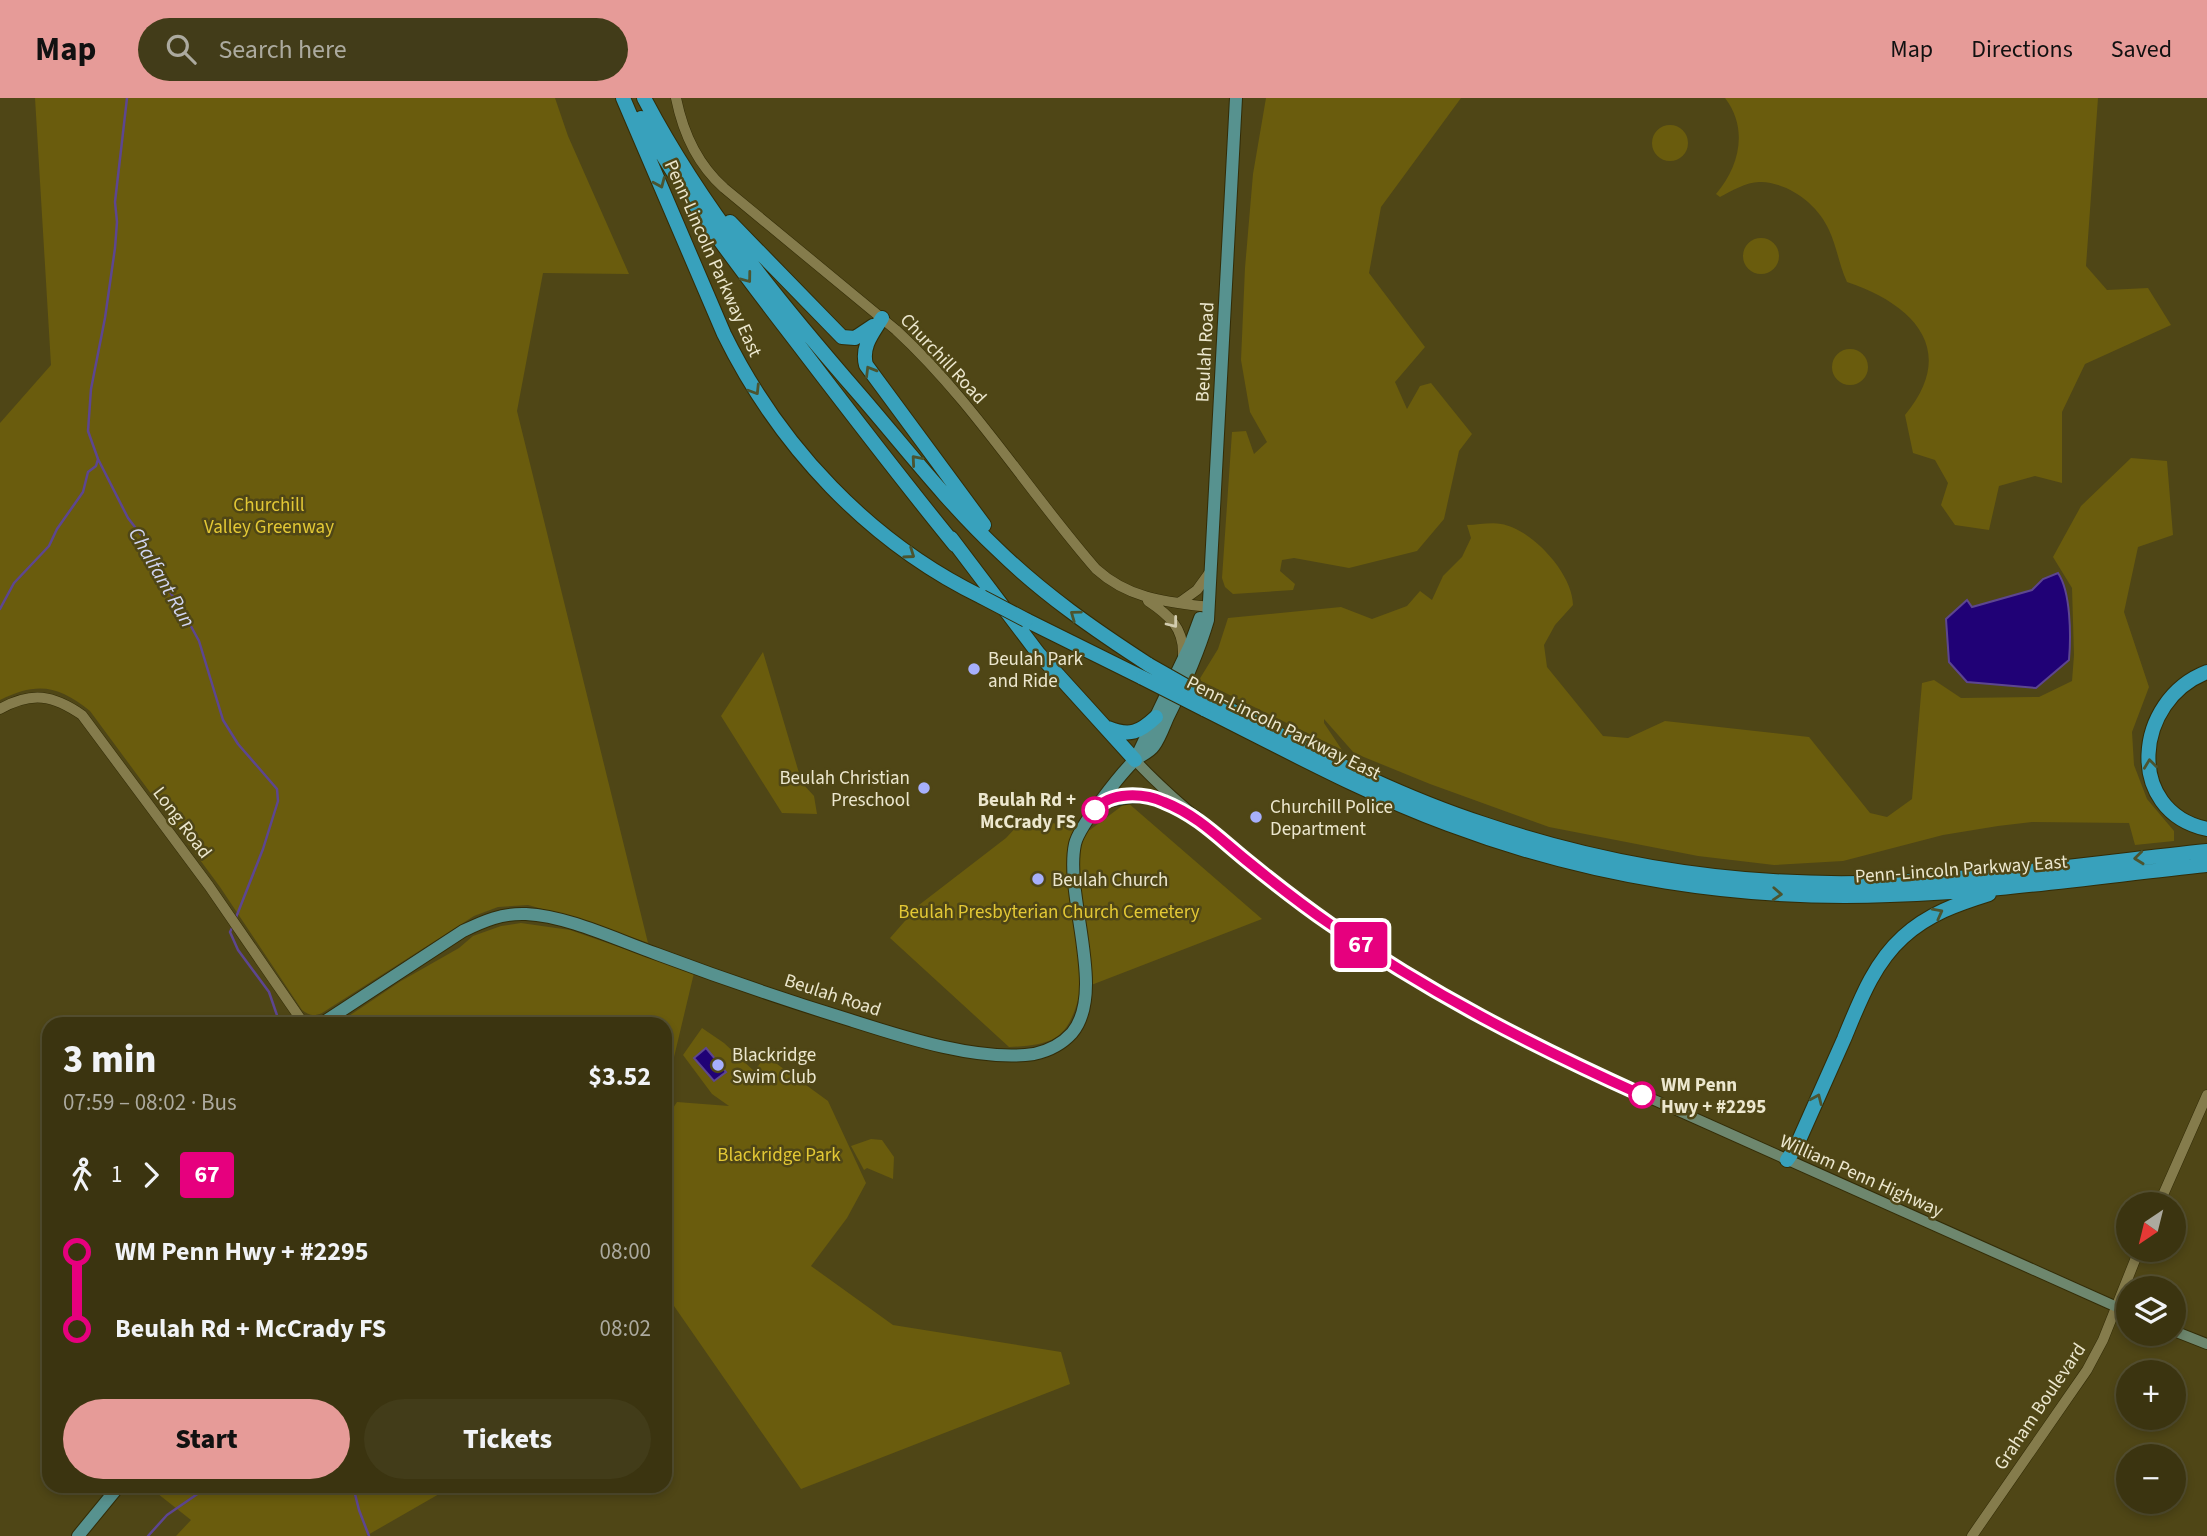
<!DOCTYPE html>
<html lang="en">
<head>
<meta charset="utf-8">
<style>
	body { margin:0; font-family:"Source Sans 3",sans-serif; background:#423c19; color:#f1f3f6; height:100vh; display:flex; flex-direction:column; font-size:26px; white-space:nowrap }
	* { box-sizing:border-box; margin:0 }
	p { font-size:23px; color:#acaa9f }
	.icon { flex:none; width:38px; height:38px; fill:none; stroke:currentColor; stroke-width:2; stroke-linecap:round; stroke-linejoin:round }
	.map { position:relative; flex:1; overflow:hidden }
	.details { position:absolute; left:42px; top:919px; width:630px; height:476px; display:flex; flex-direction:column; background:#3b3410; border-radius:21px; box-shadow:0 4px 10px #0003,0 0 0 2px #544f30 }
	.details>* { flex:none }
	.badge { padding:0 14px; border-radius:5px; font-size:24px; line-height:46px }
	.needle { width:46px; rotate:215deg }
	.buttons { position:absolute; left:2116px; top:1094px; display:grid; gap:14px }
	.buttons a { display:grid; place-items:center; width:70px; height:70px; border-radius:50%; background:#3b3410; box-shadow:0 4px 10px #0003,0 0 0 2px #544f30; font-size:35px }
	.map>.badge { position:absolute; translate:-50% -50%; box-shadow:0 0 0 4px #fff }
	.legs { display:flex; align-items:center; gap:10px; height:77px; padding:0 21px; font-size:23px }
	.legs p { margin-inline-start:auto }
	.headline { display:flex; align-items:center; justify-content:space-between; height:119px; padding:0 21px }
	h1 { font-size:38px; font-weight:800; line-height:52px }
	.cta { display:flex; gap:14px; margin-top:auto; padding:14px 21px }
	.cta a { flex:1; height:80px; border-radius:42px; background:#e69b98; color:#111; font-size:28px; font-weight:800; line-height:80px; text-align:center }
	.cta a+a { background:#423c19; color:#f1f3f6 }
	ul { padding:0 21px; list-style:none }
	li { display:flex; align-items:center; gap:24px; height:77px; font-size:26px }
	li i { display:grid; place-items:center; width:10px; height:100%; margin:0 9px; background:currentColor }
	li i::after { content:''; width:18px; height:18px; margin:-9px; border:5px solid; border-radius:50%; background:#3b3410 }
	li p { margin-inline-start:auto }
	li:first-child i { background:linear-gradient(#0000 50%,currentColor 0) }
	li:last-child i { background:linear-gradient(currentColor 50%,#0000 0) }
	header { display:flex; align-items:center; gap:42px; box-sizing:border-box; height:98px; padding:0 35px; background:#e69b98; color:#111 }
	header strong { font-size:33px }
	nav { display:flex; gap:38px; margin-inline-start:auto; font-size:24px }
	.search { width:490px; height:63px; background:#423c19; display:flex; align-items:center; gap:18px; box-sizing:border-box; padding:0 24px; border-radius:38px; color:#acaa9f; font-size:26px }
	.map>svg:first-child { display:block }
	.green { fill:#6a5c0d }
	.water { fill:#200176; stroke:#5d4690; stroke-width:2 }
	.lines { fill:none; stroke-linecap:round; stroke-linejoin:round }
	.stream { stroke:#5d4690; stroke-width:2.5 }
	.tertiary-casing { stroke:#332c07; stroke-width:11 }
	.secondary-casing { stroke:#332c07; stroke-width:12 }
	.primary-casing { stroke:#332c07; stroke-width:14 }
	.motorway-casing { stroke:#332c07; stroke-width:16 }
	.tertiary { stroke:#857c4c; stroke-width:10 }
	.secondary { stroke:#6e876e; stroke-width:10 }
	.primary { stroke:#57928f; stroke-width:12 }
	.motorway { stroke:#38a1bc; stroke-width:14 }
	.motorway-bridge-casing { stroke:#332c07; stroke-width:16; stroke-linecap:butt }
	.motorway-bridge { stroke:#38a1bc; stroke-width:14 }
	.oneway { stroke:#4c542f }
	.oneway2 { stroke:#d2ccae }
	.line-1-casing { stroke:#fff; stroke-width:16 }
	.line-1 { stroke:#e6007e; stroke-width:10 }
	.poi-dot { fill:#a7b0fc; stroke:#4f4616; stroke-width:2.5 }
	.stop-1-dot { fill:#fff; stroke:#e6007e; stroke-width:3.5 }
	.labels { text-anchor:middle; stroke-width:5; stroke-linejoin:round; paint-order:stroke }
	.street-label { font-size:19px; fill:#ece7ce; stroke:#4f4616 }
	.park-label { font-size:19px; fill:#e3c835; stroke:#4f4616 }
	.poi-label { font-size:19px; fill:#ece7ce; stroke:#4f4616; text-anchor:start }
	.stop-label { font-size:19px; font-weight:bold; fill:#ece7ce; stroke:#4f4616; text-anchor:end }
	.water-label { font-size:21px; font-style:italic; fill:#d1d5f2; stroke:#4f4616 }
</style>
</head>
<body>
<header>
<strong>Map</strong>
<div class="search"><svg class="icon" aria-label="search" viewBox="0 0 24 24"><circle cx="10" cy="10" r="6"/><path d="M15 15l6 6"/></svg>Search here</div>
<nav><a>Map</a><a>Directions</a><a>Saved</a></nav>
</header>
<div class="map">
<svg width="2207" height="1438" viewBox="0 0 2207 1438">
	<rect width="100%" height="100%" fill="#4f4616"/>
	<path class="green" d="M35,0H555L568,38L629,176L543,175L517,313L648,845L586,823L528,807L498,809L474,818L322,915C313,919 309,917 302,912L220,789L90,613C59,588 38,583 0,602V325L51,267Z
		M1266,0H1461L1381,109L1369,175L1425,249L1395,284L1407,311L1420,288L1431,285L1472,336L1459,353L1444,421L1417,453L1349,470L1294,460L1282,462L1280,473L1295,486L1293,492L1233,496L1225,489L1222,480L1232,334L1246,333L1254,356L1267,344L1250,314L1241,262L1245,170L1253,76Z
		M1725,0H2098L2086,168L2107,192L2148,190L2171,227L2085,266L2062,314V385L2035,378L1999,388L1989,432L1955,427L1941,407L1948,385L1935,362L1913,355L1905,317C1959,252 1913,206 1847,184C1839,167 1837,149 1829,132C1818,107 1790,85 1761,84C1748,83 1731,93 1720,99L1716,96C1739,69 1749,31 1725,0Z
		M1652 45a18 18 0 1 1 36 0a18 18 0 1 1-36 0Z
		M1743 158a18 18 0 1 1 36 0a18 18 0 1 1-36 0Z
		M1832 269a18 18 0 1 1 36 0a18 18 0 1 1-36 0Z
		M2131,360L2167,363L2173,437L2138,449L2124,514L2149,589L2132,634L2134,667L2147,701L2174,733V743L2135,747L2129,725L2032,724L1998,728L1943,737L1843,763L1774,767L1698,758L1549,729L1430,686L1354,655L1324,621V625L1342,652L1199,582L1218,551L1228,520L1341,509L1372,521L1407,508L1420,493L1432,502L1443,478L1462,459L1471,440L1467,427C1478,427 1491,424 1501,426C1532,431 1573,476 1573,507L1555,527L1544,547L1547,569L1603,638L1628,640L1665,623L1809,639L1870,715L1887,719L1912,701L1922,585L1934,582L1961,600L2039,599L2072,583L2074,557L2072,490L2053,459L2081,408Z
		M763,554L802,685L814,698L817,716L782,715L721,618Z
		M1127,704L1262,821L1081,891C1069,939 1058,947 1009,949L890,840L919,807L1006,740L1025,720L1090,732Z
		M521,825L570,832L694,875L665,997V926H337L401,883L459,850L473,838L501,828Z
		M702,930L724,945L754,973L766,958L828,1003L866,1085L847,1120L811,1168L893,1227L1061,1254L1070,1286L801,1391L665,1195V1022L677,1004L729,1008L712,996L683,957Z
		M871,1041L882,1042L894,1059L893,1081L867,1070L864,1072L851,1048Z
		M148,1388H453L366,1438H176L191,1422Z"/>
	<path class="water" d="M2058,475C2071,494 2071,539 2069,562L2036,590L1967,584L1949,564L1946,521L1967,502L1972,509L2032,492L2043,481Z
		M706,950L726,974L714,983L694,960Z"/>
	<g class="lines">
		<path class="stream" d="M127,0L115,104L117,124L115,150L105,220L91,291L88,333L98,361L128,420L145,442L155,472L181,510L199,543L223,622L238,646L277,691L278,703L263,751L235,822
			M0,511L14,485L49,448L57,431L83,394L88,374L96,368L98,361
			M233,828L230,834L238,852L269,894L280,926
			M353,1388L359,1412L369,1438
			M148,1438L167,1417L209,1388"/>
		<g class="tertiary-casing">
			<path id="tertiary" d="M676,0C683,35 697,66 724,90L896,232C973,303 1028,393 1096,471C1129,501 1166,504 1209,509
				M1148,503C1169,517 1184,530 1183,557
				M1179,505L1197,492L1210,474
				M0,611C32,593 53,597 82,617L209,788L304,926
				M2159,1106L2207,997
				M1972,1438L2087,1272L2103,1242L2139,1152"/>
		</g>
		<g class="secondary-casing">
			<path id="secondary" d="M1135,662C1158,687 1184,709 1210,731C1317,825 1438,903 1567,963L2128,1214
				M2174,1233L2207,1246"/>
		</g>
		<g class="primary-casing">
			<path id="primary" d="M1135,662L1190,547L1200,520
				M1101,705C1146,693 1155,699 1196,719
				M321,926L463,833C484,823 502,815 526,816C568,818 617,842 657,856C721,880 785,902 850,922C903,939 979,964 1034,956C1048,953 1062,946 1072,935C1107,893 1064,798 1075,746C1079,728 1122,674 1136,661C1142,657 1150,654 1154,648C1160,640 1164,628 1168,619C1184,587 1198,556 1208,522L1236,0
				M78,1438L119,1388"/>
		</g>
		<g class="motorway-casing">
			<path id="motorway" d="M623,0L724,236C779,348 869,444 982,499
				M644,0C701,109 779,204 859,296C904,348 947,404 997,451C1043,496 1095,532 1149,567
				M641,20C686,101 742,173 798,246C850,314 901,381 955,447
				M730,124L842,239L855,240L873,228
				M882,220C873,235 861,248 866,267L984,427
				M951,440L1038,555L1135,662
				M1026,522L1143,580
				M2207,574C2134,602 2124,713 2207,731
				M1209,601C1299,646 1388,695 1484,726C1605,767 1731,787 1859,785C1975,783 2092,765 2207,753
				M1204,611C1284,651 1364,695 1448,726C1589,779 1740,803 1890,797C1996,794 2102,778 2207,767
				M1108,630C1130,639 1140,634 1156,619
				M1787,1062L1796,1049C1812,1013 1828,977 1844,941C1859,905 1873,866 1903,839C1928,816 1957,806 1989,796"/>
		</g>
		<use href="#tertiary" class="tertiary"/>
		<use href="#secondary" class="secondary"/>
		<use href="#primary" class="primary"/>
		<use href="#motorway" class="motorway"/>
		<g class="motorway-bridge-casing">
			<path id="motorway-bridge" d="M982,499L1026,522
				M1149,567L1209,601
				M1143,580L1204,611"/>
		</g>
		<use href="#motorway-bridge" class="motorway-bridge"/>
	</g>
	<defs><path id="oneway-chevron" d="M-2-3.5L2.5 0L-2 3.5" fill="none" stroke-width="1.6" stroke-linecap="round" stroke-linejoin="round" transform="scale(1.75)"/></defs>
	<g class="oneway">
		<use href="#oneway-chevron" transform="translate(660 85) rotate(67)"/>
		<use href="#oneway-chevron" transform="translate(747 180) rotate(53)"/>
		<use href="#oneway-chevron" transform="translate(870 273) rotate(-121)"/>
		<use href="#oneway-chevron" transform="translate(755 292) rotate(58)"/>
		<use href="#oneway-chevron" transform="translate(916 362) rotate(-131)"/>
		<use href="#oneway-chevron" transform="translate(910 456) rotate(35)"/>
		<use href="#oneway-chevron" transform="translate(1075 517) rotate(-144)"/>
		<use href="#oneway-chevron" transform="translate(2150 666) rotate(-97)"/>
		<use href="#oneway-chevron" transform="translate(2139 760) rotate(174)"/>
		<use href="#oneway-chevron" transform="translate(1777 796) rotate(3)"/>
		<use href="#oneway-chevron" transform="translate(1938 815) rotate(-28)"/>
		<use href="#oneway-chevron" transform="translate(1817 1001) rotate(-66)"/>
	</g>
	<use class="oneway2" href="#oneway-chevron" transform="translate(1173 525) rotate(52)"/>
	<g class="lines">
		<g class="line-1-casing">
			<path id="line-1" d="M1095,712C1110,693 1144,695 1164,704C1197,717 1219,740 1246,762C1273,784 1301,806 1330,826C1431,896 1531,947 1642,997"/>
		</g>
		<use href="#line-1" class="line-1"/>
	</g>
	<g class="poi-dot">
		<circle cx="974" cy="571" r="7"/>
		<circle cx="924" cy="690" r="7"/>
		<circle cx="1256" cy="719" r="7"/>
		<circle cx="1038" cy="781" r="7"/>
		<circle cx="718" cy="967" r="7"/>
	</g>
	<g class="stop-1-dot">
		<circle cx="1095" cy="712" r="12"/>
		<circle cx="1642" cy="997" r="12"/>
	</g>
	<g class="labels">
		<g class="street-label">
			<text transform="translate(714 160) rotate(66)" y="7">Penn-Lincoln Parkway East</text>
			<text transform="translate(1204 254) rotate(-87)" y="7">Beulah Road</text>
			<text transform="translate(944 260) rotate(47)" y="7">Churchill Road</text>
			<text transform="translate(1284 629) rotate(26)" y="7">Penn-Lincoln Parkway East</text>
			<text transform="translate(183 724) rotate(53)" y="7">Long Road</text>
			<text transform="translate(1961 770) rotate(-4)" y="7">Penn-Lincoln Parkway East</text>
			<text transform="translate(833 896) rotate(18)" y="7">Beulah Road</text>
			<text transform="translate(1862 1077) rotate(24)" y="7">William Penn Highway</text>
			<text transform="translate(2039 1308) rotate(-56)" y="7">Graham Boulevard</text>
		</g>
		<g class="park-label">
			<text x="269" y="413">Churchill<tspan x="269" dy="22">Valley Greenway</tspan></text>
			<text x="1049" y="820">Beulah Presbyterian Church Cemetery</text>
			<text x="779" y="1063">Blackridge Park</text>
		</g>
		<g class="poi-label">
			<text x="988" y="567">Beulah Park<tspan x="988" dy="22">and Ride</tspan></text>
			<text x="910" y="686" text-anchor="end">Beulah Christian<tspan x="910" dy="22">Preschool</tspan></text>
			<text x="1270" y="715">Churchill Police<tspan x="1270" dy="22">Department</tspan></text>
			<text x="1052" y="788">Beulah Church</text>
			<text x="732" y="963">Blackridge<tspan x="732" dy="22">Swim Club</tspan></text>
		</g>
		<g class="stop-label">
			<text x="1076" y="708">Beulah Rd +<tspan x="1076" dy="22">McCrady FS</tspan></text>
			<text x="1661" y="993" text-anchor="start">WM Penn<tspan x="1661" dy="22">Hwy + #2295</tspan></text>
		</g>
		<g class="water-label">
			<text transform="translate(162 479) rotate(60)" y="7">Chalfant Run</text>
		</g>
	</g>
</svg>
<div class="buttons">
<a><svg class="needle" viewBox="-14 -14 28 28"><path d="M0-13l5 13h-10z" fill="#e53935"/><path d="M0 13l5-13h-10z" fill="#acaa9f"/></svg></a>
<a><svg class="icon" aria-label="layers" viewBox="0 0 24 24"><path d="M12 4l9 5-9 5-9-5zM3 14l9 5 9-5"/></svg></a>
<a>+</a>
<a>−</a>
</div>
<b class="badge" style="left:1361px;top:847px;background:#e6007e;color:#fff">67</b>
<section class="details">
<div class="headline"><div><h1>3 min</h1><p>07:59 – 08:02 · Bus</p></div><b>$3.52</b></div>
<div class="legs"><svg class="icon" aria-label="walk" viewBox="0 0 24 24"><circle cx="13" cy="4" r="2"/><path d="M13 8l-2 6 4 7M11 14l-3 7M7 12l3-4h3l4 4"/></svg>1<svg class="icon" aria-label="forward" viewBox="0 0 24 24"><path d="M9 5l7 7-7 7"/></svg><b class="badge" style="background:#e6007e;color:#fff">67</b></div>
<ul>
<li><i style="color:#e6007e"></i><b>WM Penn Hwy + #2295</b><p>08:00</p></li>
<li><i style="color:#e6007e"></i><b>Beulah Rd + McCrady FS</b><p>08:02</p></li>
</ul>
<div class="cta"><a>Start</a><a>Tickets</a></div>
</section>
</div>
</body>
</html>
